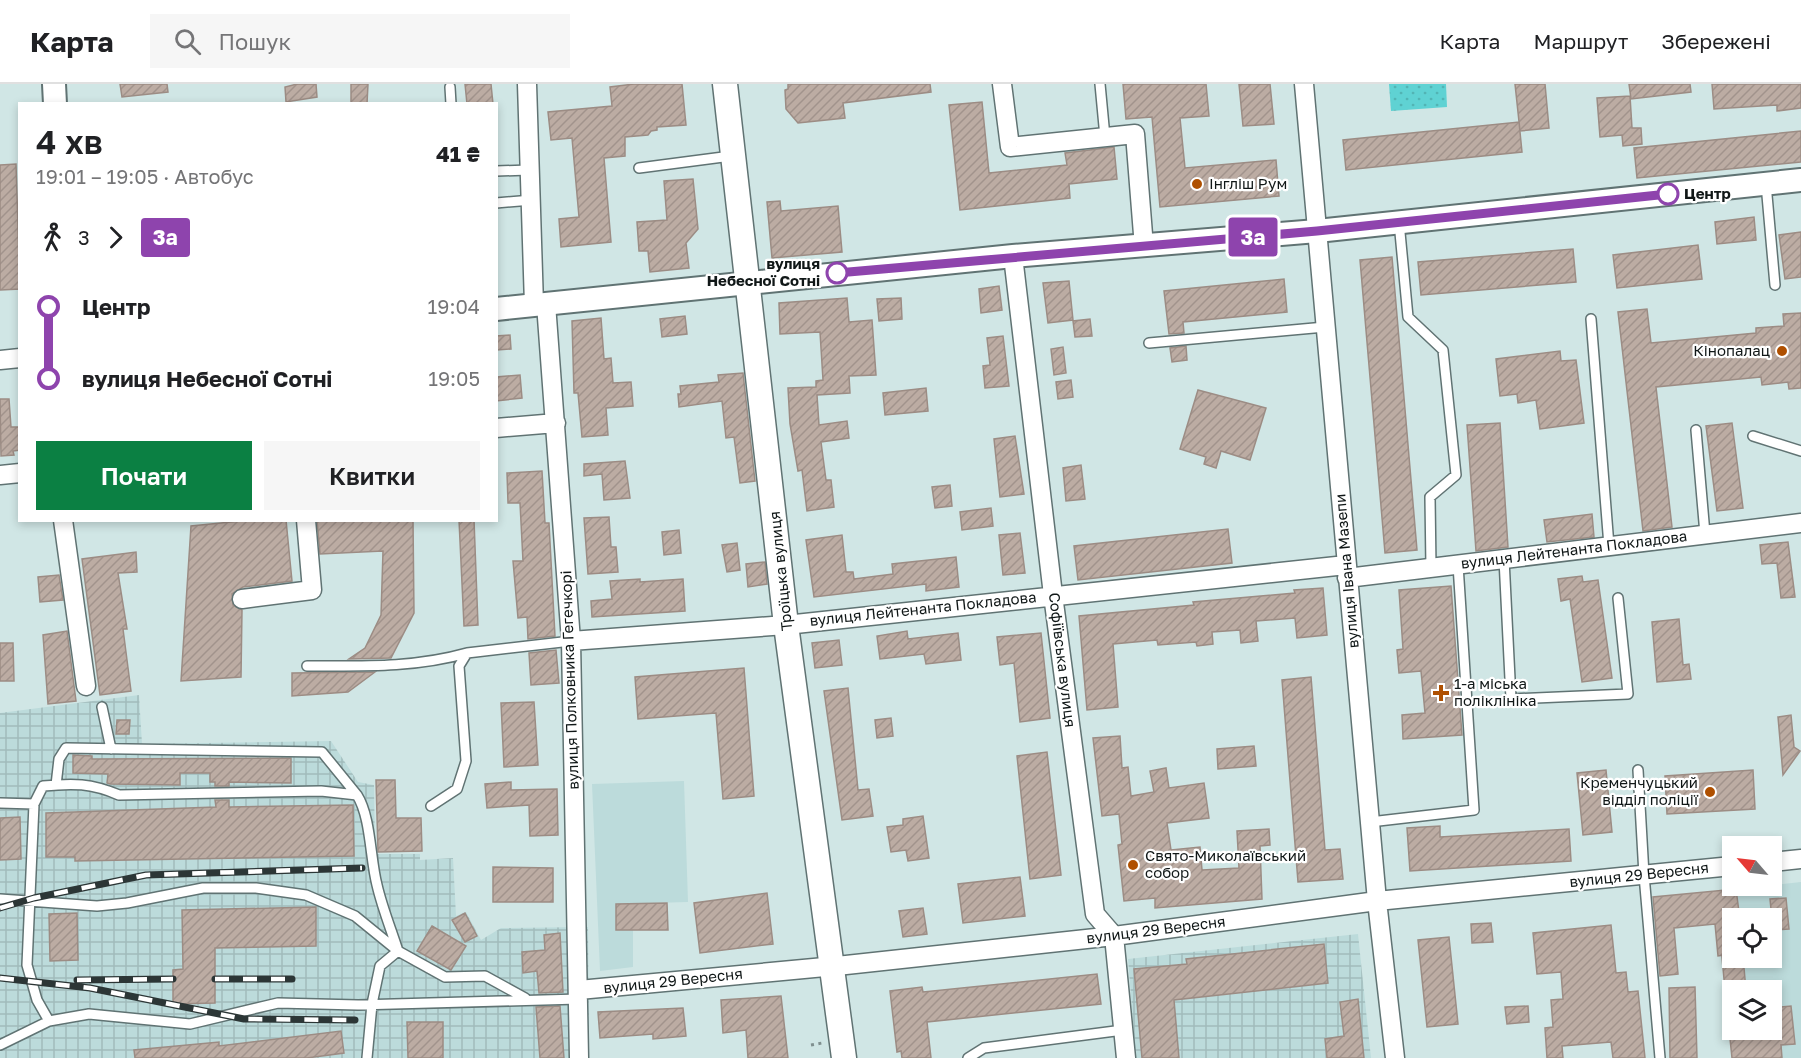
<!DOCTYPE html>
<html lang="uk">
<head>
<meta charset="utf-8">
<style>
	body { margin:0; font-family:"Golos Text",sans-serif; background:#f6f6f6; color:#202124; height:100vh; display:flex; flex-direction:column; font-size:22px; white-space:nowrap }
	* { box-sizing:border-box; margin:0 }
	p { font-size:20px; color:#757577 }
	.icon { flex:none; width:33px; height:33px; fill:none; stroke:currentColor; stroke-width:2; stroke-linecap:round; stroke-linejoin:round }
	.map { position:relative; flex:1; overflow:hidden }
	.details { position:absolute; left:18px; top:18px; width:480px; height:420px; display:flex; flex-direction:column; background:#fff; border-radius:0px; box-shadow:0 3px 9px #0003 }
	.details>* { flex:none }
	.badge { padding:0 12px; border-radius:4px; font-size:21px; line-height:39px }
	.needle { width:39px; rotate:298deg }
	.controls { position:absolute; left:1722px; top:752px; display:grid; gap:12px }
	.controls a { display:grid; place-items:center; width:60px; height:60px; border-radius:0px; background:#fff; box-shadow:0 3px 9px #0003; font-size:30px }
	.map>.badge { position:absolute; translate:-50% -50%; box-shadow:0 0 0 3px #fff }
	.legs { display:flex; align-items:center; gap:9px; height:66px; padding:0 18px; font-size:20px }
	.legs p { margin-inline-start:auto }
	.headline { display:flex; align-items:center; justify-content:space-between; height:102px; padding:0 18px }
	h1 { font-size:33px; font-weight:600; line-height:45px }
	.action { display:flex; gap:12px; margin-top:auto; padding:12px 18px }
	.action a { flex:1; height:69px; border-radius:0px; background:#0b8043; color:#fff; font-size:24px; font-weight:600; line-height:69px; text-align:center }
	.action a+a { background:#f6f6f6; color:#202124 }
	ul { padding:0 18px; list-style:none }
	li { display:flex; align-items:center; gap:21px; height:72px; font-size:22px }
	li i { display:grid; place-items:center; width:9px; height:100%; margin:0 8px; background:currentColor }
	li i::after { content:''; width:15px; height:15px; margin:-8px; border:4px solid; border-radius:50%; background:#fff }
	li p { margin-inline-start:auto }
	li:first-child i { background:linear-gradient(#0000 50%,currentColor 0) }
	li:last-child i { background:linear-gradient(currentColor 50%,#0000 0) }
	header { display:flex; align-items:center; gap:36px; box-sizing:border-box; height:84px; padding:0 30px; background:#fff; border-bottom:2px solid #e0e0e0 }
	header strong { font-size:28px }
	nav { display:flex; gap:33px; margin-inline-start:auto; font-size:21px }
	.search { width:420px; height:54px; background:#f6f6f6; display:flex; align-items:center; gap:15px; box-sizing:border-box; padding:0 21px; border-radius:0px; color:#757577; font-size:22px }
	.map>svg:first-child { display:block }
	.built { fill:#bcdbdb }
	.industrial { fill:url(#industrial-grid) }
	.park { fill:url(#park-dots) }
	.building { fill:url(#building-hatch); stroke:#9c8c84; stroke-width:1.5 }
	.lines { fill:none; stroke-linecap:round; stroke-linejoin:round }
	.service-casing { stroke:#607373; stroke-width:12 }
	.minor-casing { stroke:#607373; stroke-width:21 }
	.tertiary-casing { stroke:#607373; stroke-width:26 }
	.secondary-casing { stroke:#607373; stroke-width:27 }
	.path { stroke:#7f8f8f; stroke-width:3; stroke-dasharray:3 4.5; stroke-linecap:butt }
	.service { stroke:#fff; stroke-width:9 }
	.minor { stroke:#fff; stroke-width:18 }
	.tertiary { stroke:#fff; stroke-width:22 }
	.secondary { stroke:#fff; stroke-width:24 }
	.rail-casing { stroke:#2c3636; stroke-width:7 }
	.rail { stroke:#fff; stroke-width:4.5; stroke-dasharray:14; stroke-linecap:butt }
	.line-1-casing { stroke:#fff; stroke-width:14 }
	.line-1 { stroke:#8e44ad; stroke-width:9 }
	.poi-dot { fill:#af5001; stroke:#fff; stroke-width:2 }
	.stop-1-dot { fill:#fff; stroke:#8e44ad; stroke-width:3 }
	.labels { text-anchor:middle; stroke-width:4.5; stroke-linejoin:round; paint-order:stroke }
	.poi-label { font-size:15px; fill:#101717; stroke:#fff; text-anchor:start }
	.stop-label { font-size:15px; font-weight:bold; fill:#101717; stroke:#fff; text-anchor:start }
	.street-label { font-size:15px; fill:#101717; stroke:#fff }
</style>
</head>
<body>
<header>
<strong>Карта</strong>
<div class="search"><svg class="icon" aria-label="search" viewBox="0 0 24 24"><circle cx="10" cy="10" r="6"/><path d="M15 15l6 6"/></svg>Пошук</div>
<nav><a>Карта</a><a>Маршрут</a><a>Збережені</a></nav>
</header>
<div class="map">
<svg width="1801" height="974" viewBox="0 0 1801 974">
	<defs>
		<pattern id="industrial-grid" width="8" height="8" patternUnits="userSpaceOnUse" patternTransform="scale(1.5)"><rect width="8" height="8" fill="#bcdbdb"/><path d="M0 4h8M4 0v8" fill="none" stroke="#a1bbbb"/></pattern>
		<pattern id="park-dots" width="8" height="8" patternUnits="userSpaceOnUse" patternTransform="scale(1.5)"><rect width="8" height="8" fill="#5fd2d3"/><path d="M2 2h.1M6 6h.1" fill="none" stroke="#52b4b4" stroke-width="1.8" stroke-linecap="round"/></pattern>
		<pattern id="building-hatch" width="6" height="6" patternUnits="userSpaceOnUse" patternTransform="scale(1.5)"><rect width="6" height="6" fill="#bcaca3"/><path d="M-1 1l2-2M0 6l6-6M5 7l2-2" fill="none" stroke="#a1938c"/></pattern>
	</defs>
	<rect width="100%" height="100%" fill="#d0e6e5"/>
	<path class="built" d="M684,697L688,818L616,820V846H633V883L600,887L592,700Z
		M1801,798V974H1753L1772,945V906H1746L1743,873H1772V834H1735V828H1739L1736,805Z"/>
	<path class="industrial" d="M139,611L142,660L331,657L358,698L374,701L375,770H420V776L453,774L456,832L466,828L481,856L501,844L588,843L589,974H0V629Z
		M1358,850L1371,974H1136L1128,875Z"/>
	<path class="park" d="M1389,0H1446L1447,23L1391,27Z"/>
	<path class="building" d="M120,0H167L168,8L122,13Z
		M297,0H316L317,13L286,18L285,3Z
		M351,0H368L367,20H351Z
		M465,0H491L493,20H467Z
		M634,0H682L686,41L657,43V46L651,47L648,51L625,53V72L604,74L611,158L561,163L559,135L579,133L572,54L551,56L548,28L612,22L610,3Z
		M788,0H930L931,8L843,19L845,34L798,39L786,25L785,6L788,5Z
		M1123,0H1206L1209,32L1180,34L1185,84L1276,76L1279,112L1160,123L1152,33L1126,35Z
		M1239,0H1270L1274,40L1243,42Z
		M1515,0H1545L1549,44L1520,47Z
		M1629,0H1690L1691,8L1631,15Z
		M1712,0H1801V24L1777,27V21L1714,25Z
		M1630,12L1632,44H1641L1642,60L1623,62L1622,51L1600,53L1597,14Z
		M982,18L989,89L1067,81L1065,69L1114,63L1117,95L1069,100L1070,114L960,126L949,21Z
		M1519,38L1522,68L1346,86L1343,56Z
		M1801,47V78L1637,94L1634,64Z
		M16,80L20,205L0,206V81Z
		M693,95L698,145L686,159L689,184L650,188L648,167H639L637,138L667,136L664,97Z
		M780,117L781,127L838,122L842,168L772,174L767,118Z
		M1754,133L1756,156L1717,160L1715,138Z
		M1801,148V193L1785,195L1779,151Z
		M1698,161L1702,195L1617,204L1613,171Z
		M1573,165L1576,198L1421,211L1418,178Z
		M1392,173L1417,466L1385,469L1360,176Z
		M1284,195L1287,228L1183,238L1184,249L1169,250L1164,207Z
		M1069,197L1073,236L1048,239L1043,199Z
		M999,202L1002,226L981,229L979,205Z
		M847,214L849,238L872,236L876,291L849,292L850,309L817,311L819,341L847,337L849,354L821,358L826,396H831L834,423L807,427L802,386L798,387L790,340L788,304L816,303V297L823,296L820,248L780,250L779,219Z
		M901,214L902,235L879,237L877,215Z
		M1647,225L1651,259L1756,249V244L1784,242L1783,230L1801,229V304L1789,305L1788,298L1762,301L1761,293L1656,303L1672,443L1643,447L1618,228Z
		M685,232L687,250L662,253L660,235Z
		M601,234L604,275L611,274L613,299L631,298L633,322L606,324L608,351L582,353L578,309H574L572,237Z
		M1090,235L1092,252L1075,253L1073,237Z
		M510,251L511,265L497,266L496,252Z
		M1003,252L1009,302L985,304L983,282L990,281L987,254Z
		M1186,262L1187,276L1172,278L1170,264Z
		M1063,263L1066,289L1054,291L1051,265Z
		M1560,267L1561,277L1576,276L1584,339L1540,345L1536,316L1518,319L1517,310L1500,312L1496,275Z
		M743,289L755,397L740,399L734,353L726,354L722,317L679,323L678,310H681L680,302L719,298L718,291Z
		M520,291L522,314L496,317V293Z
		M1071,296L1073,313L1058,315L1056,298Z
		M926,304L928,327L885,331L883,309Z
		M1198,306L1266,324L1250,376L1221,367L1216,384L1204,380L1206,373L1180,365Z
		M0,315H9L11,343H20V366L13,367L14,371L1,372Z
		M1500,339L1508,463L1476,467L1467,341Z
		M1732,339L1743,424L1717,427L1706,342Z
		M1015,352L1024,410L1000,413L994,355Z
		M625,377L630,414L604,416L602,390L584,392V380Z
		M1081,381L1085,415L1066,417L1063,384Z
		M542,387L545,439H549L555,552L528,555L527,533L518,534L513,477H523L520,419H508L507,389Z
		M950,401L952,422L935,424L932,403Z
		M991,424L993,442L962,446L960,428Z
		M1592,430L1594,453L1547,458L1544,436Z
		M609,433L611,463H616L618,488L588,490L584,434Z
		M251,436H286L292,497L243,503L232,510L233,521L242,526L241,593L181,597L191,442Z
		M317,436H413L414,529L391,574L349,575L365,564L381,531L383,467L320,470Z
		M459,436H474L478,541L464,542Z
		M1228,445L1232,479L1078,496L1074,462Z
		M679,446L681,469L664,471L662,448Z
		M1020,449L1025,489L1003,491L999,451Z
		M842,451L846,488H853L854,495L893,490L892,480L956,473L959,503L926,507V500L814,513L806,456Z
		M1788,458L1795,513L1781,514L1777,479L1762,480L1760,461Z
		M737,459L740,486L727,488L722,461Z
		M136,468L137,488L118,489L127,545H123L131,607L100,611L82,475Z
		M765,478L767,500L748,503L746,480Z
		M59,491L63,516L40,518L38,493Z
		M1582,492L1583,498L1598,496L1612,594L1582,598L1570,515L1561,517L1558,495Z
		M640,495V498L683,495L685,527L592,533L591,517L612,515L610,497Z
		M1451,502L1462,651L1403,655L1402,631L1425,629L1421,587L1399,589L1397,566L1403,565L1399,506Z
		M1323,504L1327,551L1297,554L1295,534L1256,537L1258,557L1241,559L1240,546L1212,548L1213,560L1197,562L1196,558L1158,561L1157,556L1113,560L1118,623L1087,626L1079,532L1194,521L1193,518L1295,509L1294,506Z
		M1679,535L1683,581L1689,580L1691,595L1657,598L1652,538Z
		M67,547L76,617L48,620L43,551Z
		M907,547L908,555L958,549L961,576L926,580L924,570L880,575L877,552Z
		M1041,549L1050,634L1020,638L1014,579L1000,581L997,553Z
		M839,556L842,581L815,584L812,559Z
		M0,559H13L14,597H0Z
		M556,566L559,599L531,601L529,569Z
		M744,584L754,712L723,715L716,629L638,635L635,593Z
		M375,588L348,608L292,612V589Z
		M1311,593L1325,766L1340,765L1343,795L1298,798L1282,596Z
		M848,604L858,706L869,705L873,732L842,736L824,607Z
		M534,618L538,681L504,683L501,619Z
		M1791,631L1794,663L1800,667L1783,691L1778,633Z
		M891,634L893,652L877,654L875,636Z
		M117,636H130L129,650H116Z
		M1120,652L1122,684L1128,683L1131,712L1154,708L1150,687L1166,684L1169,704L1204,699L1209,734L1167,739L1171,766L1200,763L1202,786L1239,784L1237,747L1269,745L1270,761L1260,762L1262,815L1155,824V814L1124,817L1118,761L1122,760L1119,730L1102,732L1093,654Z
		M1254,662L1256,682L1218,685L1217,665Z
		M1047,668L1061,791L1030,795L1017,672Z
		M73,671L92,672V675L291,674V699L229,698V702H215V698H210V689H180V701L110,700L107,699L108,690L73,689Z
		M1606,686L1612,748L1583,751L1577,689Z
		M1753,686L1755,725L1667,730L1665,692Z
		M376,696H395L396,734H421L422,767L378,768Z
		M511,698V706L557,705L558,751L530,752L529,721L487,724L485,700Z
		M215,716H229V723L353,721L354,772L75,777V773H46V729L216,723Z
		M923,732L929,774L908,777L906,766L891,768L887,743L903,741V735Z
		M20,733L21,775L0,776V734Z
		M1440,742V753L1569,745L1571,777L1410,787L1407,744Z
		M493,783L553,784V818H493Z
		M1020,793L1025,832L963,839L958,800Z
		M1736,805L1739,828H1735V834H1732V870L1718,872L1715,840L1674,844L1678,890L1660,892L1653,813Z
		M767,809L773,860L700,869L694,819Z
		M1786,814L1789,845L1773,846L1770,815Z
		M667,819L668,846H616V820Z
		M316,823V862L215,864V919L173,920V886L183,885L182,826Z
		M923,824L927,850L903,853L899,827Z
		M77,829L78,876L50,877L49,830Z
		M465,829L477,852L465,858L452,836Z
		M1491,839L1493,858L1472,859L1471,840Z
		M1611,841L1616,889L1626,888L1628,908L1638,907L1645,974H1613L1611,958L1562,962L1563,974H1547L1545,944L1553,943L1551,916L1563,915L1561,888L1537,890L1533,849Z
		M432,842L466,862L451,886L417,867Z
		M560,849L563,908L539,909L537,887L523,889L522,868L545,866L544,851Z
		M1449,853L1458,940L1427,943L1418,856Z
		M1324,860L1328,899L1174,916L1179,974H1142L1134,885L1187,880L1186,875Z
		M1722,873H1743L1746,906H1725Z
		M1097,890L1101,920L927,938L931,974H902L901,967L897,968L890,907L922,903L923,908Z
		M1695,903L1697,974H1670L1669,904Z
		M781,912L788,974H748L746,946L723,949L721,916Z
		M1358,915L1364,974H1327L1325,955L1344,952L1340,918Z
		M560,922L564,974H540L536,923Z
		M1528,922L1529,938L1507,940L1505,923Z
		M1791,922L1795,960L1781,961L1782,974H1732L1729,945H1772V924Z
		M683,924L686,952L653,955V950L600,954L598,928Z
		M407,938H443V974H408Z
		M341,947L344,969L307,974H135L134,966L219,958V962Z"/>
	<g class="lines">
		<g class="service-casing">
			<path id="service" d="M1100,0L1105,53
				M450,3L451,20
				M639,84L731,72
				M496,87L529,86
				M1766,100L1775,201
				M496,119L532,116
				M1399,138L1408,233L1443,266L1456,391L1430,413L1431,484
				M1591,235L1609,462
				M1149,259L1325,243
				M1696,346L1705,450
				M1753,352L1801,367
				M1504,475L1511,615L1628,610L1618,514
				M307,582C362,582 414,584 467,569
				M102,623L111,665
				M1638,686L1644,791L1660,974
				M56,701L59,675L66,664L322,668L357,711
				M0,719L34,720L43,702C73,699 91,699 119,711L321,707L357,711C371,733 370,774 377,801C382,823 391,845 398,867L380,882L372,920L367,974
				M34,720L27,881L37,916L49,937
				M431,722L457,705L466,677L459,582L467,569L571,557
				M1370,738L1474,726L1458,481
				M0,815L97,822L127,819L203,804H256L306,811L355,832L398,867L445,893L485,892L525,914
				M0,961L49,937L89,930L190,940L278,919L358,921L579,915
				M968,974L984,964L1123,946"/>
		</g>
		<g class="minor-casing">
			<path id="minor" d="M527,0L534,221
				M1002,0L1010,63L1135,50L1144,163
				M1304,0L1377,817L1395,974
				M1013,172L1053,511L1095,830L1114,852L1126,974
				M546,220L571,557L579,974
				M0,276L20,274
				M496,344L556,339
				M0,391L20,389
				M63,436L86,602
				M1347,494L1801,439
				M242,515L312,506L306,436
				M571,557L786,541L1346,481
				M1772,778L1801,775
				M579,906L846,881L1114,852L1377,817L1732,782"/>
		</g>
		<g class="tertiary-casing">
			<path id="tertiary" d="M54,0L55,20
				M496,225L1013,172L1317,147L1801,96"/>
		</g>
		<g class="secondary-casing">
			<path id="secondary" d="M725,0L786,541L844,974"/>
		</g>
		<path class="path" d="M811,961L822,959"/>
		<use href="#service" class="service"/>
		<use href="#minor" class="minor"/>
		<use href="#tertiary" class="tertiary"/>
		<use href="#secondary" class="secondary"/>
		<g class="rail-casing">
			<path id="rail" d="M0,824L34,814L146,791L362,784
				M0,894L90,904L244,935L355,936
				M215,895H292
				M77,896L173,895"/>
		</g>
		<use href="#rail" class="rail"/>
	</g>
	<g class="lines">
		<g class="line-1-casing">
			<path id="line-1" d="M837,189L1317,147L1668,110"/>
		</g>
		<use href="#line-1" class="line-1"/>
	</g>
	<g class="poi-dot">
		<circle cx="1197" cy="100" r="6"/>
		<circle cx="1782" cy="267" r="6"/>
		<path d="M1438 600h6v6h6v6h-6v6h-6v-6h-6v-6h6z"/>
		<circle cx="1710" cy="708" r="6"/>
		<circle cx="1133" cy="781" r="6"/>
	</g>
	<g class="stop-1-dot">
		<circle cx="1668" cy="110" r="10"/>
		<circle cx="837" cy="189" r="10"/>
	</g>
	<g class="labels">
		<g class="poi-label">
			<text x="1209" y="105">Інгліш Рум</text>
			<text x="1770" y="272" text-anchor="end">Кінопалац</text>
			<text x="1454" y="605">1-а міська<tspan x="1454" dy="17">поліклініка</tspan></text>
			<text x="1698" y="704" text-anchor="end">Кременчуцький<tspan x="1698" dy="17">відділ поліції</tspan></text>
			<text x="1145" y="777">Свято-Миколаївський<tspan x="1145" dy="17">собор</tspan></text>
		</g>
		<g class="stop-label">
			<text x="1684" y="115">Центр</text>
			<text x="820" y="185" text-anchor="end">вулиця<tspan x="820" dy="17">Небесної Сотні</tspan></text>
		</g>
		<g class="street-label">
			<text transform="translate(1574 466) rotate(-7)" y="5">вулиця Лейтенанта Покладова</text>
			<text transform="translate(781 487) rotate(-96)" y="5">Троїцька вулиця</text>
			<text transform="translate(1347 487) rotate(-95)" y="5">вулиця Івана Мазепи</text>
			<text transform="translate(923 525) rotate(-6)" y="5">вулиця Лейтенанта Покладова</text>
			<text transform="translate(1062 576) rotate(83)" y="5">Софіївська вулиця</text>
			<text transform="translate(570 596) rotate(-92)" y="5">вулиця Полковника Гегечкорі</text>
			<text transform="translate(1639 791) rotate(-6)" y="5">вулиця 29 Вересня</text>
			<text transform="translate(1156 846) rotate(-7)" y="5">вулиця 29 Вересня</text>
			<text transform="translate(673 897) rotate(-6)" y="5">вулиця 29 Вересня</text>
		</g>
	</g>
</svg>
<div class="controls">
<a><svg class="needle" viewBox="-14 -14 28 28"><path d="M0-13l5 13h-10z" fill="#e53935"/><path d="M0 13l5-13h-10z" fill="#757577"/></svg></a>
<a><svg class="icon" aria-label="locate" viewBox="0 0 24 24"><circle cx="12" cy="12" r="6"/><path d="M12 2v4M12 18v4M2 12h4M18 12h4"/></svg></a>
<a><svg class="icon" aria-label="layers" viewBox="0 0 24 24"><path d="M12 4l9 5-9 5-9-5zM3 14l9 5 9-5"/></svg></a>
</div>
<b class="badge" style="left:1253px;top:153px;background:#8e44ad;color:#fff">3а</b>
<section class="details">
<div class="headline"><div><h1>4 хв</h1><p>19:01 – 19:05 · Автобус</p></div><b>41 ₴</b></div>
<div class="legs"><svg class="icon" aria-label="walk" viewBox="0 0 24 24"><circle cx="13" cy="4" r="2"/><path d="M13 8l-2 6 4 7M11 14l-3 7M7 12l3-4h3l4 4"/></svg>3<svg class="icon" aria-label="forward" viewBox="0 0 24 24"><path d="M9 5l7 7-7 7"/></svg><b class="badge" style="background:#8e44ad;color:#fff">3а</b></div>
<ul>
<li><i style="color:#8e44ad"></i><b>Центр</b><p>19:04</p></li>
<li><i style="color:#8e44ad"></i><b>вулиця Небесної Сотні</b><p>19:05</p></li>
</ul>
<div class="action"><a>Почати</a><a>Квитки</a></div>
</section>
</div>
</body>
</html>
